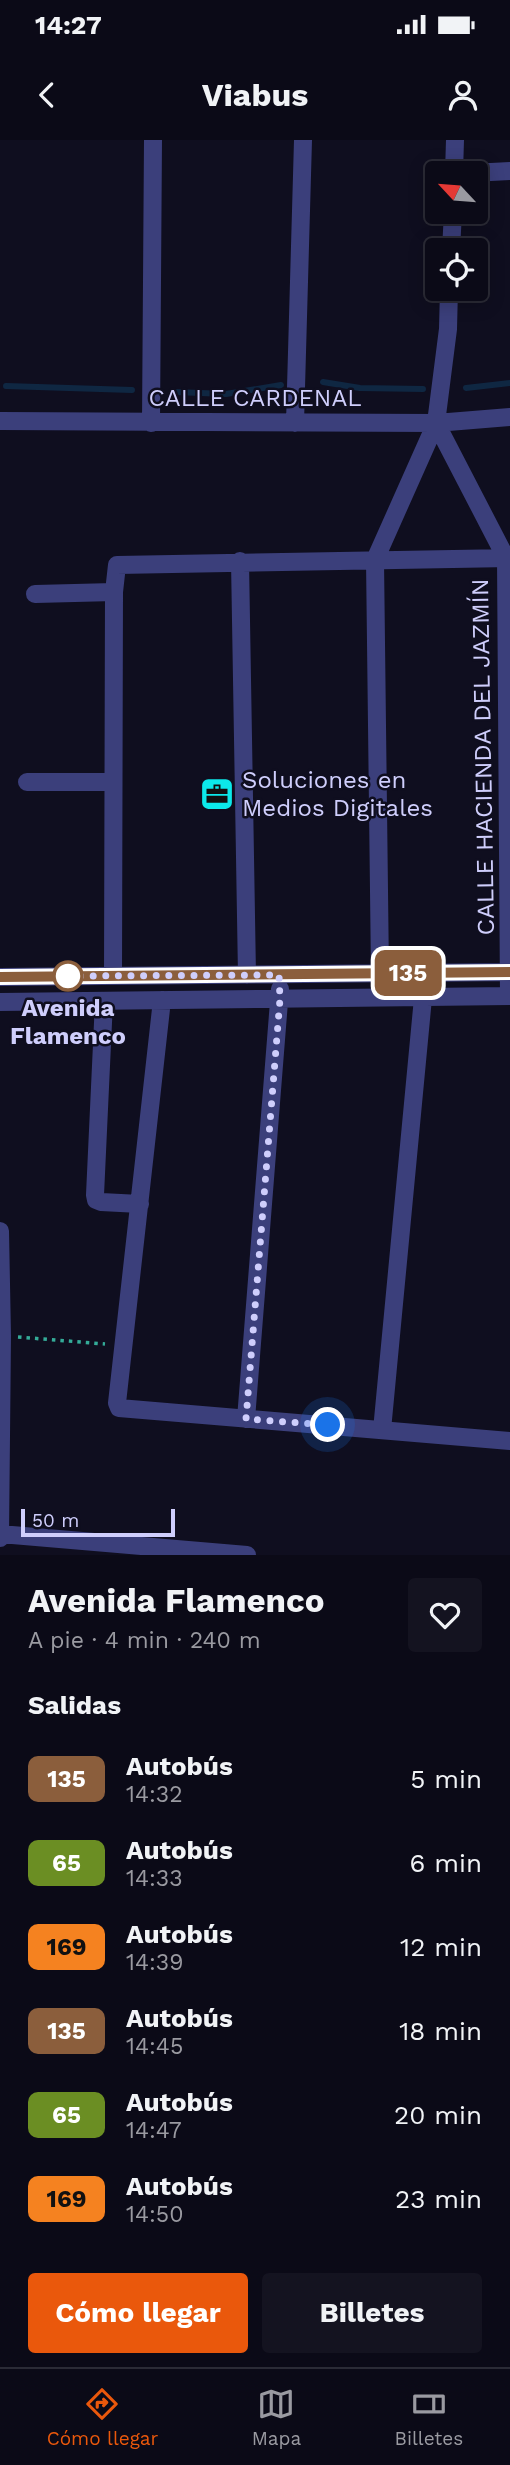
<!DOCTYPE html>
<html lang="es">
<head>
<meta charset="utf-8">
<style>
	body { margin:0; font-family:"Work Sans",sans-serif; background:#141320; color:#f1f3f6; height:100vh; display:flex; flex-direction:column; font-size:26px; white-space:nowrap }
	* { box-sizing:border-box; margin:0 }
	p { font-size:23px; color:#9a9aa1 }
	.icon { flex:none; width:38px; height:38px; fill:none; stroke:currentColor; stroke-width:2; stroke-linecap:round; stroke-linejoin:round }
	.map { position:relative; height:1415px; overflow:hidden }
	.drawer { display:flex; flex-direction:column; background:#0b0a17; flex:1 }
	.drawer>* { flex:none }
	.badge { padding:0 14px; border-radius:10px; font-size:24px; line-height:46px }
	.needle { width:46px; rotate:296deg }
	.buttons { position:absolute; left:425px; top:21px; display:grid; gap:14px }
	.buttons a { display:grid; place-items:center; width:63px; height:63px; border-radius:7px; background:#0b0a17; box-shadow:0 4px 18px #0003,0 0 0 2px #2b2b36; font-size:35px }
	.scale { position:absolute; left:21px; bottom:18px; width:154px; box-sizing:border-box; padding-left:7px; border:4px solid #cfcefc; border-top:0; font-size:19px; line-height:24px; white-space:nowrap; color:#cfcefc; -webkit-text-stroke:5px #0f0e1f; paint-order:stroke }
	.you { position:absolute; width:35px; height:35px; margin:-18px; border:5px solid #fff; border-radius:50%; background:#1a73e8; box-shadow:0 0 0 10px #1a73e833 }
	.map>.badge { position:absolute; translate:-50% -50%; box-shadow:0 0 0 4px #fff }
	h2 { padding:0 28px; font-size:26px; line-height:63px }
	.round { display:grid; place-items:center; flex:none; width:74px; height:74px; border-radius:7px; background:#141320 }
	.summary { display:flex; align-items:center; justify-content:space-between; height:119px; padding:0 28px }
	h1 { font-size:33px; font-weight:700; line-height:52px }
	.action { display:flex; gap:14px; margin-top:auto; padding:14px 28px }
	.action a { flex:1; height:80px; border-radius:7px; background:#ea580c; color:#fff; font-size:28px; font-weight:700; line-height:80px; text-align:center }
	.action a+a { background:#141320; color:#f1f3f6 }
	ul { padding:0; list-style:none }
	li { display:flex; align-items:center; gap:21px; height:84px; padding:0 28px }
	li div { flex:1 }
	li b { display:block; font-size:26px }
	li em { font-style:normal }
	li .badge { min-width:77px; font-weight:700; text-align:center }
	.status { display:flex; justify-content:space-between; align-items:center; height:49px; padding:0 35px; background:#0b0a17; direction:ltr }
	.status svg { height:19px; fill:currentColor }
	header { display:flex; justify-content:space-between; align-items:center; height:91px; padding:0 28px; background:#0b0a17; font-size:32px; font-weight:700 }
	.tabs { display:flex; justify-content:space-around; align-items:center; height:98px; border-top:2px solid #2b2b36; background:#0b0a17; font-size:19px; color:#9a9aa1 }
	.tabs a { display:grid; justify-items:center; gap:4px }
	.tabs .current { color:#ea580c }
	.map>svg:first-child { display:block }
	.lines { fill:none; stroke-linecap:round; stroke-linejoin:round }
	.stream { stroke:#0f2742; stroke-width:6 }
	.path { stroke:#34ab98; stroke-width:3.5; stroke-dasharray:3.5 5; stroke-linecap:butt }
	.minor { stroke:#3b3f7b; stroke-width:18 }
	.line-casing { stroke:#fff; stroke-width:16 }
	.line { stroke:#8b5e3c; stroke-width:10 }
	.walk { stroke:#cfcefc; stroke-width:7; stroke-dasharray:0 12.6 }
	.stop-dot { fill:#fff; stroke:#8b5e3c; stroke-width:3.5 }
	.labels { text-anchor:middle; stroke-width:5; stroke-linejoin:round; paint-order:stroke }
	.street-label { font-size:24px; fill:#cfcefc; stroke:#0f0e1f }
	.poi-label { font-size:24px; fill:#cfcefc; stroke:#0f0e1f; text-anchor:start }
	.stop-label { font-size:24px; font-weight:bold; fill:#cfcefc; stroke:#0f0e1f }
</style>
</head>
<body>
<div class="status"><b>14:27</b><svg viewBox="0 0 49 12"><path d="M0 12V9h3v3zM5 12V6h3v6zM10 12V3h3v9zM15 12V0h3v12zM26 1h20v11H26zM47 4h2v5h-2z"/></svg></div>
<header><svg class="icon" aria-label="back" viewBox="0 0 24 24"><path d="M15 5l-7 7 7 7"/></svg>Viabus<svg class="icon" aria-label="person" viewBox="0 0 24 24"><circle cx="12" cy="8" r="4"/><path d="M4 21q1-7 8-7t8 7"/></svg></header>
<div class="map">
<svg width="510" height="1415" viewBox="0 0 510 1415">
	<rect width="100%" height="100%" fill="#0f0e1f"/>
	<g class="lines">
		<path class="stream" d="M323,242L360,248L423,249
			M6,246L132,250
			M466,248L510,243
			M175,252L226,254L281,245"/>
		<path class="path" d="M18,1197L105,1204"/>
		<path class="minor" d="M454,33L455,0
			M472,33L510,31
			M451,110L453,72
			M0,281L436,283L510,277
			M151,283L153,0
			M295,283L303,0
			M436,283L506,418L509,856
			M240,421L247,835
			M35,454L114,452
			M27,642H113
			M380,833L375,420L436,283L448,189L449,149
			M113,836L114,452L117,425L510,418
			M0,837L510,832
			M162,860L117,1263L119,1268L510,1301
			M104,861L95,1055L96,1060L101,1062L140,1064
			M0,862L510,856
			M0,1091L2,1196L0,1398
			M246,1279L280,849
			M382,1290L423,858
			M0,1394L247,1415"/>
	</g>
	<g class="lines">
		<g class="line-casing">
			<path id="line" d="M0,837L510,832"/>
		</g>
		<use href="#line" class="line"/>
		<path class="walk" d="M68,836L279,835L280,859L246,1279L328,1285"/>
	</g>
	<defs>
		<g id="office-square" transform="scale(1.75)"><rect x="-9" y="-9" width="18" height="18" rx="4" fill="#0ce9ea" stroke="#0f0e1f"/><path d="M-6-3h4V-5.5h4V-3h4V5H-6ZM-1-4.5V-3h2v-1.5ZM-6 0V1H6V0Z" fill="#111"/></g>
	</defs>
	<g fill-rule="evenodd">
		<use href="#office-square" x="217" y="654"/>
	</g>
	<circle class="stop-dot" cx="68" cy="836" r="14"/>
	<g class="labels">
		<g class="street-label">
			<text x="255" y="266">CALLE CARDENAL</text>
			<text transform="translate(483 617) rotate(-91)" y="8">CALLE HACIENDA DEL JAZMÍN</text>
		</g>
		<g class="poi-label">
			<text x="242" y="648">Soluciones en<tspan x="242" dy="28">Medios Digitales</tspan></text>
		</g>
		<g class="stop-label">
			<text x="68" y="876">Avenida<tspan x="68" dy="28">Flamenco</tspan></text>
		</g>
	</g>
</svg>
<div class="buttons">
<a><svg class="needle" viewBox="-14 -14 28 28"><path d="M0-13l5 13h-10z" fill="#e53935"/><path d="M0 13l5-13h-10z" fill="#9a9aa1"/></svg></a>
<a><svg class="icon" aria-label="locate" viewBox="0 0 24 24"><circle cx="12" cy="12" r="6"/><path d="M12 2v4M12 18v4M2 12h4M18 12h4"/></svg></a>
</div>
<div class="scale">50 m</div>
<div class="you" style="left:328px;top:1285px"></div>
<b class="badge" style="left:408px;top:833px;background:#8b5e3c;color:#fff">135</b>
</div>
<section class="drawer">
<div class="summary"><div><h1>Avenida Flamenco</h1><p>A pie · 4 min · 240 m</p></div><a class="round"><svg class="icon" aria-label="heart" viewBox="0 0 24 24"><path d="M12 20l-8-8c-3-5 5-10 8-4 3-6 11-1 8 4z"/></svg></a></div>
<h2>Salidas</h2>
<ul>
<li><span class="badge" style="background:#8b5e3c;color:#fff">135</span><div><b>Autobús</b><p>14:32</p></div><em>5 min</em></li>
<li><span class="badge" style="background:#6b8e23;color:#fff">65</span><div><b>Autobús</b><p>14:33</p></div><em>6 min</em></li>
<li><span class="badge" style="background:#f58220;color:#111">169</span><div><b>Autobús</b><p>14:39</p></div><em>12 min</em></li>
<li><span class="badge" style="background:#8b5e3c;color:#fff">135</span><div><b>Autobús</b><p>14:45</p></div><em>18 min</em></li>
<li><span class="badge" style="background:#6b8e23;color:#fff">65</span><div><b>Autobús</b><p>14:47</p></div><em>20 min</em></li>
<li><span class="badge" style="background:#f58220;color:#111">169</span><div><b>Autobús</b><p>14:50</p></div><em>23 min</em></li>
</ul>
<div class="action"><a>Cómo llegar</a><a>Billetes</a></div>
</section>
<nav class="tabs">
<a class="current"><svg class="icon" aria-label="directions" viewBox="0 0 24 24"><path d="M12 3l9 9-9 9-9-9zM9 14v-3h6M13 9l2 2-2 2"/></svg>Cómo llegar</a>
<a><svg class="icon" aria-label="map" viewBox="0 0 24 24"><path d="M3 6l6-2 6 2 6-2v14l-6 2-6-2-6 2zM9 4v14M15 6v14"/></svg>Mapa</a>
<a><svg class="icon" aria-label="tickets" viewBox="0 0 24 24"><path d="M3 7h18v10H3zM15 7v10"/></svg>Billetes</a>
</nav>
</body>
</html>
